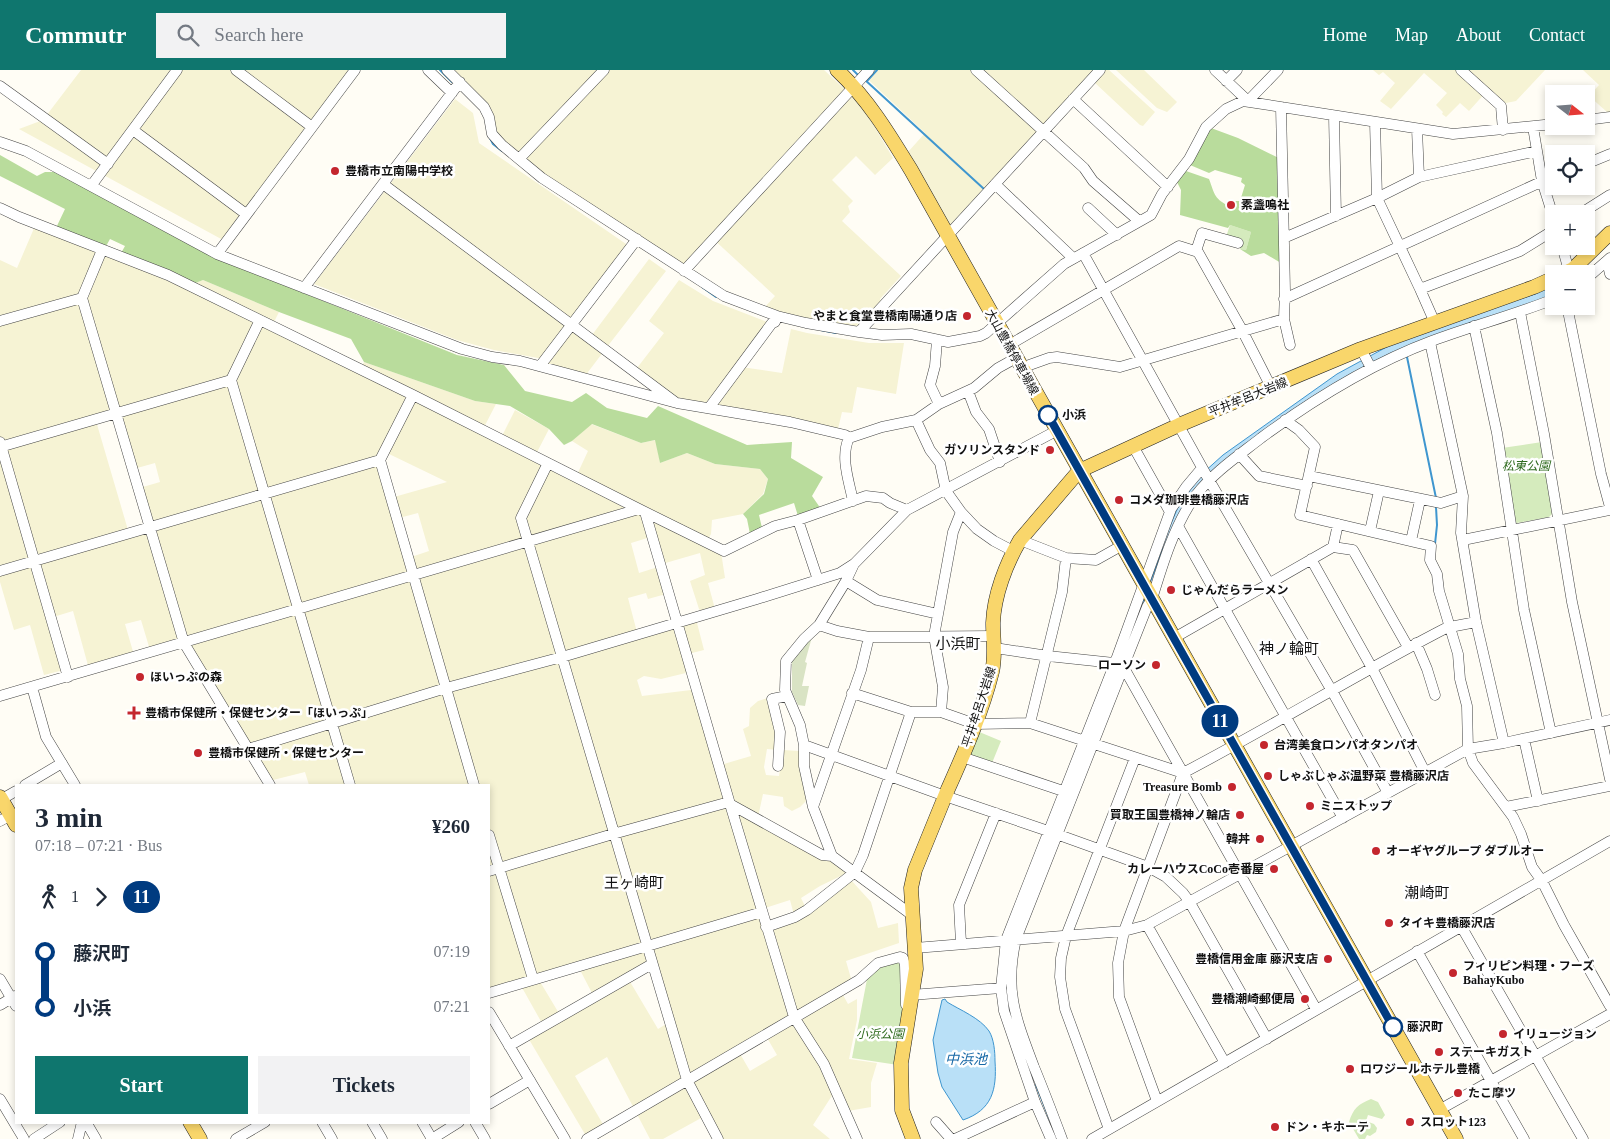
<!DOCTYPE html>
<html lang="en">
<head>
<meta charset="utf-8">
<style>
	body { margin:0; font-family:"Times New Roman","Noto Sans JP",serif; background:#f2f2f3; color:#1f2937; height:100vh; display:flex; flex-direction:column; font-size:19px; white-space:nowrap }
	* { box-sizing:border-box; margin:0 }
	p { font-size:16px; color:#747a83 }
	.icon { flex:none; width:28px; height:28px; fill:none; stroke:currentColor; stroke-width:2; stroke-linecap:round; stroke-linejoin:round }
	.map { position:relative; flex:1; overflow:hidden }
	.panel { position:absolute; left:15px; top:714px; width:475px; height:340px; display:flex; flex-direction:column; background:#fff; border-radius:0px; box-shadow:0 2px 8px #0003 }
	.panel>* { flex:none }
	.badge { padding:0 10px; border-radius:16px; font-size:18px; line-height:32px }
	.needle { width:32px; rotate:107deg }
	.fabs { position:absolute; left:1545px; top:15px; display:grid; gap:10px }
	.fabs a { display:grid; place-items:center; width:50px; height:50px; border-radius:0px; background:#fff; box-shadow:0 2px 8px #0003; font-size:25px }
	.map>.badge { position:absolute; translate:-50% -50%; box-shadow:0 0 0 2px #fff }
	.legs { display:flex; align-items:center; gap:8px; height:55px; padding:0 20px; font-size:16px }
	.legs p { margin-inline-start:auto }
	.headline { display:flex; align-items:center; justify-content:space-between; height:85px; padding:0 20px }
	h1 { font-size:28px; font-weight:700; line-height:38px }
	.primary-button { display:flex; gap:10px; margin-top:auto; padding:10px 20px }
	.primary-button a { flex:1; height:58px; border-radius:0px; background:#0f766e; color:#fff; font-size:20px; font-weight:700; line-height:58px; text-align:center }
	.primary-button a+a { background:#f2f2f3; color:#1f2937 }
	ul { padding:0 20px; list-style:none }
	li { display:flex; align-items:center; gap:18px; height:55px; font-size:19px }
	li i { display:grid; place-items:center; width:8px; height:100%; margin:0 6px; background:currentColor }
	li i::after { content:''; width:12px; height:12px; margin:-6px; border:4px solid; border-radius:50%; background:#fff }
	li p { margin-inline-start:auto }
	li:first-child i { background:linear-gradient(#0000 50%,currentColor 0) }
	li:last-child i { background:linear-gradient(currentColor 50%,#0000 0) }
	header { display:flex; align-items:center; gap:30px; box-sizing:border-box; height:70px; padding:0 25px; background:#0f766e; color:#fff }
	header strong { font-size:24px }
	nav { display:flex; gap:28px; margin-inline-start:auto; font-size:18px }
	.search { width:350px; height:45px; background:#f2f2f3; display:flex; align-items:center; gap:12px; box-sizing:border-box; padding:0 18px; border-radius:0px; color:#747a83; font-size:19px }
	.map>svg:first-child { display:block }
	.farmland { fill:#f6f3d4; fill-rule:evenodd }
	.green { fill:#d5ebbd }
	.forest { fill:#b9dc9c }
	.cemetery { fill:#d9e3c4 }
	.water { fill:#b9e0f7; stroke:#3f96cf }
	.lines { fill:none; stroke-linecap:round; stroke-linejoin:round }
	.stream { stroke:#3f96cf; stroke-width:2 }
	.minor-casing { stroke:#444; stroke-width:11 }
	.major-casing { stroke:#222; stroke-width:15 }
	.minor { stroke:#fff; stroke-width:10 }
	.major { stroke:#f9d66b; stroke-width:14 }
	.line-1-casing { stroke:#fff; stroke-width:11 }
	.line-1 { stroke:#003b80; stroke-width:8 }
	.poi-dot { fill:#c4262e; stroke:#fff; stroke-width:2 }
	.stop-1-dot { fill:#fff; stroke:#003b80; stroke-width:2.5 }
	.labels { text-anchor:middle; stroke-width:5; stroke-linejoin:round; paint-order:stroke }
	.poi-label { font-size:12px; font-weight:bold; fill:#111; stroke:#fff; text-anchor:start }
	.street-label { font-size:12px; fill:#111; stroke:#fff }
	.stop-label { font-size:12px; font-weight:bold; fill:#111; stroke:#fff; text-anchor:start }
	.park-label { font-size:12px; font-style:italic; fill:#2f6b1f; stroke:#fff }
	.water-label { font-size:14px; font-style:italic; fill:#1768a6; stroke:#fff }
	.quarter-label { font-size:15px; fill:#111; stroke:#fff }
</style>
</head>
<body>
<header>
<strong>Commutr</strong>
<div class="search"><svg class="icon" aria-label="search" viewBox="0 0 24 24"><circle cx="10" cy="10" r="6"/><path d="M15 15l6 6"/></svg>Search here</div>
<nav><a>Home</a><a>Map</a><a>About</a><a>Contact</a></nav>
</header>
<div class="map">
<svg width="1610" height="1069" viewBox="0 0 1610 1069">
	<rect width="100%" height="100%" fill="#fffdf5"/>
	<path class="farmland" d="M81,0H351L223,170L19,59L43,50Z
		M452,0H824L851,25L870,49L893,88L875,105L856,86L832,110L853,131L848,136L850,142L842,151L901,206L880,229L882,233L858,258L852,259L764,238L775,226L711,167L683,197L543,106L499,70L491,48Z
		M858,0H1095L950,155L908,82L925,63Z
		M1105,0H1109L1155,42L1143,56L1140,55L1094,12Z
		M1116,0H1144L1177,32L1167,42L1157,38Z
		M1373,0H1545L1516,31L1501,34L1487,21L1469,41L1460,33L1446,47L1442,44L1443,42L1436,35L1447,23L1424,3L1391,39L1380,31L1395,13L1383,2L1379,5Z
		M1583,0H1610V42H1607L1589,26L1599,15Z
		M455,29L473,43L479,73L629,176L569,255L604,281L585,306L546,295L549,290L494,280L457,270L314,214Z
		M35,156L190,220L193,214L203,210L279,242L271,258L360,301L364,292L475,331L496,334L481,363L499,372L515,340L549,359L534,388L575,409L588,381L572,371L591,354L641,373L656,370L660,393L687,383L715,394L760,399L768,409L763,424L743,444L712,450L711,464L705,474L721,482L725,508L708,513L715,539L703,543L699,539L690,511L705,505L700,483L662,494L654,466L631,473L639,503L658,497L666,524L648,529L646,523L628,528L638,566L696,549L704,580L684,585L690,602L661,609L644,606L637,610L642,626L691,620L694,622L717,696L751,686L743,659L749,656L750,638L758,631L768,628L778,669V680L767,679L764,697L766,705L779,706L783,680L799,681L807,730L800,737L792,741L784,736L783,727L763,724L758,747L756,751L822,787L829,788L849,802L820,816L801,828L806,838L794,845L790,830L759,840L764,860L798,848L850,809L871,832L878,858L898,853L899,873L846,891L852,912L839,918L848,934L857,929V950L849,989L877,993L871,1013V1037L848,1041L838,1020L835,1021L813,1055L830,1069H715L703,1047L663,1069H650L607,987L575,1006L604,1056L586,1066L527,966L543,955L520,914L539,910L560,945L593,925L579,898L644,879L646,880L651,897L629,910L658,959L671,951L647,871L489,919V715H309L305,702L269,711L185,570L150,580L141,550L125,554L134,585L89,599L73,541L50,548L64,600L44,605L30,555L14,560L0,512V190L17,198ZM115,346L130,400L155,393L160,412L136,419L146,455L128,460L96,351ZM387,383L447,412L394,427L383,391ZM418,443L429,481L411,487L399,448ZM766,966L777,985L750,1001L739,982Z
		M649,189L666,201L607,277L592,265Z
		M679,210L713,231L770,253L708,334L679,329L637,298L664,263L649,251Z
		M791,259L807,263L869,273H904L896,324L857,317L852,343L842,342L838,359L712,335L741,297L782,303Z"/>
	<path class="green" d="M1230,155L1251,162L1246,180L1240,179L1242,173L1226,167Z
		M1542,372L1552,444L1549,447L1517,453L1515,452L1502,378Z
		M977,661L1001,671L992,693L970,686Z
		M900,889L904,931L898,995L852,988L868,904L879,895Z
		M1371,1029L1378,1032L1385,1045L1382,1049L1368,1045L1366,1051L1374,1054L1377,1058L1376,1062L1370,1066L1367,1065L1365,1069H1359L1349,1052C1353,1039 1358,1034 1371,1029Z"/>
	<path class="forest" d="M1211,58L1238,68L1287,92L1281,193L1264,183L1251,186L1240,179L1246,180L1251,162L1230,155L1228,158L1180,145L1181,120L1177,112L1186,101L1209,109C1215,125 1214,129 1231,137L1234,131H1240L1245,115L1241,112L1242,108L1215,100L1209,103L1190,95L1207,62Z
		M0,85L37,106L45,102H55L212,186L457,285L504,295L525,321L572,332L586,323L607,338L647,348L658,336L747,375L792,372L791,388L823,407L812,426L821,439L798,446L794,433L759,445L762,458L750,464L747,449L743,444L764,424L768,409L760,399L715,394L687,383L660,393L655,370L641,373L592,354L572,371L564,375L549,359L510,336L475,331L364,292L351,269L279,242L203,210L193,214L120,185L125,176L110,169L105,178L56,158L65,139L0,106Z"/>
	<path class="cemetery" d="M812,567L805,592L807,593L802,616H809L805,636L798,635L792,622V590Z"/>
	<path class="water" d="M1554,215V225L1385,288L1207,408L1166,481L1160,479L1179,435L1203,403L1223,385L1337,304L1394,273L1460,249L1538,223Z
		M945,929L947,932C960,940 980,948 989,961C994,969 995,982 995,991C997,1020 992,1040 963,1050L942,1017L938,1003L933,970L942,930Z"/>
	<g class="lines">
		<path class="stream" d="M440,0L452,12
			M853,0L858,5
			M864,9L984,119
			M867,11L877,0
			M490,68L493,74L502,81
			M702,217L716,227
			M821,260L836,263
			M1407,287L1436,428
			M1435,474L1437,455L1436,437
			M1150,512L1163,479
			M1134,557L1144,528
			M1036,1015L1050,1050"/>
		<g class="minor-casing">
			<path id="minor" d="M236,0L312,57
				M428,0L452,23
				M447,0L484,37L489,47L492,64L502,75L542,108L724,226L777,246L806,253L859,262L882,265L911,264L948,272L980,266L986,263L1064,194L1151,145L1162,124L1189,89L1206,57L1226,39L1243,31L1453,64L1554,54
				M976,0L1084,98L1093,111L1139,151
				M1215,0L1248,31L1278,0
				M1461,0L1501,36L1503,60
				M1226,11L1237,0
				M0,16L108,94
				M1073,29L1168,117
				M1281,37L1285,221L1284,249L1290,275
				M1334,46L1336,146
				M1586,50L1610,47
				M1375,52L1377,128L1420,219L1520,181L1554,160
				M1533,57L1542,111L1554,149
				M1417,59L1419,107
				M133,60L246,144
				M0,72L26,81L217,184L462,279L492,287L520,291L677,333L790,352L845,365L849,368L882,357L916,350L939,334L974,318L998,298L1016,288
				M519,89L604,0
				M1586,94L1610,84
				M383,114L675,332
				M995,114L1073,188
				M91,116L177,0
				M0,138L19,147L168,205L413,325L639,439L724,481L775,456L798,450L866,426L883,428L890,433L907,440
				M1088,138L1117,165
				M1580,144L1610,125
				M1284,168L1377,128L1419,107L1537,81
				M1562,176L1569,201
				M102,180L82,228L184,573L270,715
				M1196,181L1202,163L1238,173
				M1083,183L1209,410L1332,621L1388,723
				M217,184L355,0
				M1607,191L1610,204
				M684,201L869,0
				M1586,209L1610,188
				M304,218L460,12
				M1420,219L1435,253
				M1284,229L1554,106
				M1567,236L1601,404L1610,437
				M1520,242L1544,364L1572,532L1610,709
				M260,250L231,310L350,715
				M0,251L82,228
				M1474,256L1497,363L1524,540L1551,663
				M859,262L1100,0
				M937,270L935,296L930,315L939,334
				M1430,272L1463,426L1461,463L1476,552L1504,673
				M1009,275L1179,176L1198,182L1242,260L1271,317
				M1361,279L1371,298
				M540,296L637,169
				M1021,298L1049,288L1057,287L1120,297L1284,249
				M968,321L976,342L989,359L1000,392
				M709,338L772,253L775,252L777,246
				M916,350L930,380L940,393L946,421L961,442L977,459L994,471L1013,481
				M1285,350L1299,360L1315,377L1300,445L1431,476L1430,490L1437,504L1439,521L1458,584L1460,609L1467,636L1468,679L1473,693L1513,747L1521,764L1532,797L1542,811L1564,855L1610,936
				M1056,361L907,440L854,494L846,511L819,555L804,569L786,591L785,620L800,655L804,675L945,726L1048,761L1148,797L1166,807L1183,823L1189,831L1267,969
				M849,368C840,387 849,411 853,431
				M0,372L68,607
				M1133,376L1170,442
				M0,377L231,310
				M1239,384L1259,406L1307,416
				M380,390L474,715
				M548,393L521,448L687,1010L718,1069
				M1309,406L1441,433L1463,426
				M645,442L730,734L794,947L824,994L857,1069
				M798,450L818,510
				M1178,456L1343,748
				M1370,461L1379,421
				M1020,470L1066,488L1096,490L1121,476
				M1463,470L1610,440
				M1411,471L1420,430
				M1333,477L1338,454
				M1311,489L1372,598L1425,702
				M0,501L380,390L413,325
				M846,511L877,530L938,544
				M819,555L837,561L869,567L993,566
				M1450,557L1476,552
				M1174,568L1333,477L1353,480L1408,577
				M1416,573L1427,599L1435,625
				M995,578L1048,586L1114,593L1124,598L1316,939
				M32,617L46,667L75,715
				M852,623L911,642H941L975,654L1030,653L1183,703
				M0,626L639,439
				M941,642L943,617L934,566L953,462L961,442
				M1030,653L1062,522L1066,488
				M1524,669L1538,731
				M804,675V696L813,737
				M248,679L446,618L562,587L757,529L840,503L854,494
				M962,687L1063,721
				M778,696L780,662L772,629L787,626
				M25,715L62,693
				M2,729L16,721
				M730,734L822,785L832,786L912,845
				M1506,737L1610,716
				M0,751L11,745
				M489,765L533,909
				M832,786L813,737L861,600L869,567
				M489,801L613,764L729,732
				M1147,855L1225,993
				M1461,856L1583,1069
				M766,857L795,847L807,840L855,802L863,785L911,642
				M961,873L959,835L996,743
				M915,878L1124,861L1147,855L1468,679L1504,673L1610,650
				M1417,881L1524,1069
				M0,909L16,936
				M489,923L762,842
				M911,925L1001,918
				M0,935L15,926
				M489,942L565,1069
				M509,976L652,894
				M0,1029L24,1069
				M1157,1031L1119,927L1118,893L1124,861L1183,703C1273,656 1360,602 1450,556
				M489,1034L530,1010
				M1439,1040L1610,944
				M86,1052L96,1069
				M322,1052L332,1069
				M372,1052L382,1069
				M422,1052L432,1069
				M475,1052L485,1069
				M936,1052L951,1069
				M1109,1059L1065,939L1060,907L1061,888L1066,866L1135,688
				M34,1069L60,1052
				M78,1069L82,1052
				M236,1069L265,1052
				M432,1069L459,1052
				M587,1069L859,910L878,893L900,887L903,888L905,895L906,935
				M955,1069L1035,1032
				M1051,1069L1035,1032L1004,941L1001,918L1006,870L1116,590L1171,439L1186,417L1202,398
				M1062,1069C1053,1045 1044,1021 1034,997C1016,949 1004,921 1016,869L1147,537L1152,529C1162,496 1175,453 1196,425C1214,402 1238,386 1261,368C1314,329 1370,294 1432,271C1472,256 1514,245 1554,229
				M1092,1069L1610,771"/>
		</g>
		<g class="major-casing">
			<path id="major" d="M837,0C868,29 889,64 911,100L1456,1069
				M1563,204L1573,199L1610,163
				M0,727L16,755
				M190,1052L200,1069
				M913,1069L902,1040L901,993L916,899L911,818L915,800C926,773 937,746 948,719C965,681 982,642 992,602C996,585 993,569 993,553C994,525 1006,494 1020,470L1079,401L1179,355L1361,279L1534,217L1554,208"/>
		</g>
		<use href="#minor" class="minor"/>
		<use href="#major" class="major"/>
	</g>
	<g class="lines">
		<g class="line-1-casing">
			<path id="line-1" d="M1048,345L1393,957"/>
		</g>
		<use href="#line-1" class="line-1"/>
	</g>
	<g class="poi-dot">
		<circle cx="335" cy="101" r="5"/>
		<circle cx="1231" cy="135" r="5"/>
		<circle cx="967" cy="246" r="5"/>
		<circle cx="1050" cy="380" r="5"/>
		<circle cx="1119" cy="430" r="5"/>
		<circle cx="1171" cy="520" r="5"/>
		<circle cx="1156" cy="595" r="5"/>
		<circle cx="140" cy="607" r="5"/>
		<path d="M131.5 635.5h5v5h5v5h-5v5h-5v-5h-5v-5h5z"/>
		<circle cx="1264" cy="675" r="5"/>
		<circle cx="198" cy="683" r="5"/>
		<circle cx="1268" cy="706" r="5"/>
		<circle cx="1232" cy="717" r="5"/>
		<circle cx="1310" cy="736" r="5"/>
		<circle cx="1240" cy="745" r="5"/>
		<circle cx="1260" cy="769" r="5"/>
		<circle cx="1376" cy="781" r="5"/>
		<circle cx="1274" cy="799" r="5"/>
		<circle cx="1389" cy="853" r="5"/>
		<circle cx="1328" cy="889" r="5"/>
		<circle cx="1453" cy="903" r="5"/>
		<circle cx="1305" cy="929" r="5"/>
		<circle cx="1503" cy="964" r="5"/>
		<circle cx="1439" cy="982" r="5"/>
		<circle cx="1350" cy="999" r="5"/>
		<circle cx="1458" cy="1023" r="5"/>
		<circle cx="1410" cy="1052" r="5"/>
		<circle cx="1275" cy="1057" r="5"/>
	</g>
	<g class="stop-1-dot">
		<circle cx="1048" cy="345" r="9"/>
		<circle cx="1393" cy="957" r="9"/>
	</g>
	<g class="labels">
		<g class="poi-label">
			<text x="345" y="105">豊橋市立南陽中学校</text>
			<text x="1241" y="139">素盞鳴社</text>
			<text x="957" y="250" text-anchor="end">やまと食堂豊橋南陽通り店</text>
			<text x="1040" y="384" text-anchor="end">ガソリンスタンド</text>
			<text x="1129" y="434">コメダ珈琲豊橋藤沢店</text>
			<text x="1181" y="524">じゃんだらラーメン</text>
			<text x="1146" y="599" text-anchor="end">ローソン</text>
			<text x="150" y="611">ほいっぷの森</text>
			<text x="145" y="647">豊橋市保健所・保健センター「ほいっぷ」</text>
			<text x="1274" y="679">台湾美食ロンパオタンパオ</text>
			<text x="208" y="687">豊橋市保健所・保健センター</text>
			<text x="1278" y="710">しゃぶしゃぶ温野菜 豊橋藤沢店</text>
			<text x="1222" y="721" text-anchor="end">Treasure Bomb</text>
			<text x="1320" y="740">ミニストップ</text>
			<text x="1230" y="749" text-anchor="end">買取王国豊橋神ノ輪店</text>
			<text x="1250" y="773" text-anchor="end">韓丼</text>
			<text x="1386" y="785">オーギヤグループ ダブルオー</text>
			<text x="1264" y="803" text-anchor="end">カレーハウスCoCo壱番屋</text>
			<text x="1399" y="857">タイキ豊橋藤沢店</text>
			<text x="1318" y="893" text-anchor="end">豊橋信用金庫 藤沢支店</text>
			<text x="1463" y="900">フィリピン料理・フーズ<tspan x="1463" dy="14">BahayKubo</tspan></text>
			<text x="1295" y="933" text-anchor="end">豊橋潮崎郵便局</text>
			<text x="1513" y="968">イリュージョン</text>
			<text x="1449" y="986">ステーキガスト</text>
			<text x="1360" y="1003">ロワジールホテル豊橋</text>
			<text x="1468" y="1027">たこ摩ツ</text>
			<text x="1420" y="1056">スロット123</text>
			<text x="1285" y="1061">ドン・キホーテ</text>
		</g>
		<g class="street-label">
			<text transform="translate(1012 282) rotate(61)" y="4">大山豊橋停車場線</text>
			<text transform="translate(1248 327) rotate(-22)" y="4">平井牟呂大岩線</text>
			<text transform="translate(979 637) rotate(-72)" y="4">平井牟呂大岩線</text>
		</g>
		<g class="stop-label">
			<text x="1062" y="349">小浜</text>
			<text x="1407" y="961">藤沢町</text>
		</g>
		<g class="park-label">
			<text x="1526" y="400">松東公園</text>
			<text x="880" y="968">小浜公園</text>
		</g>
		<g class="water-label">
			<text x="966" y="994">中浜池</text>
		</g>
		<g class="quarter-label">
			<text x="958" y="579">小浜町</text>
			<text x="1289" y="584">神ノ輪町</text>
			<text x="634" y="818">王ヶ崎町</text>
			<text x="1427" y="828">潮崎町</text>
		</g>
	</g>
</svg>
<div class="fabs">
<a><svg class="needle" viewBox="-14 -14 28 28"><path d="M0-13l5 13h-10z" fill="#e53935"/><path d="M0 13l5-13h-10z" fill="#747a83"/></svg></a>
<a><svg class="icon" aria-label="locate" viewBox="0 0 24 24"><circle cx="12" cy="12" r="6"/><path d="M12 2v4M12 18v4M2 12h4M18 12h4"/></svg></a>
<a>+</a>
<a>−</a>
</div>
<b class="badge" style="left:1220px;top:651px;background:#003b80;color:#fff">11</b>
<section class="panel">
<div class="headline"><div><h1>3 min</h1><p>07:18 – 07:21 · Bus</p></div><b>¥260</b></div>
<div class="legs"><svg class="icon" aria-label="walk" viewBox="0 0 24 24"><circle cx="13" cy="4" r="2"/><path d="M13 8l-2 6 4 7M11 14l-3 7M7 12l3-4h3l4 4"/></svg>1<svg class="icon" aria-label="forward" viewBox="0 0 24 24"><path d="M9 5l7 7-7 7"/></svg><b class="badge" style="background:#003b80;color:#fff">11</b></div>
<ul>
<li><i style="color:#003b80"></i><b>藤沢町</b><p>07:19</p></li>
<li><i style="color:#003b80"></i><b>小浜</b><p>07:21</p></li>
</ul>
<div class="primary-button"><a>Start</a><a>Tickets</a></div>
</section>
</div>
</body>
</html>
